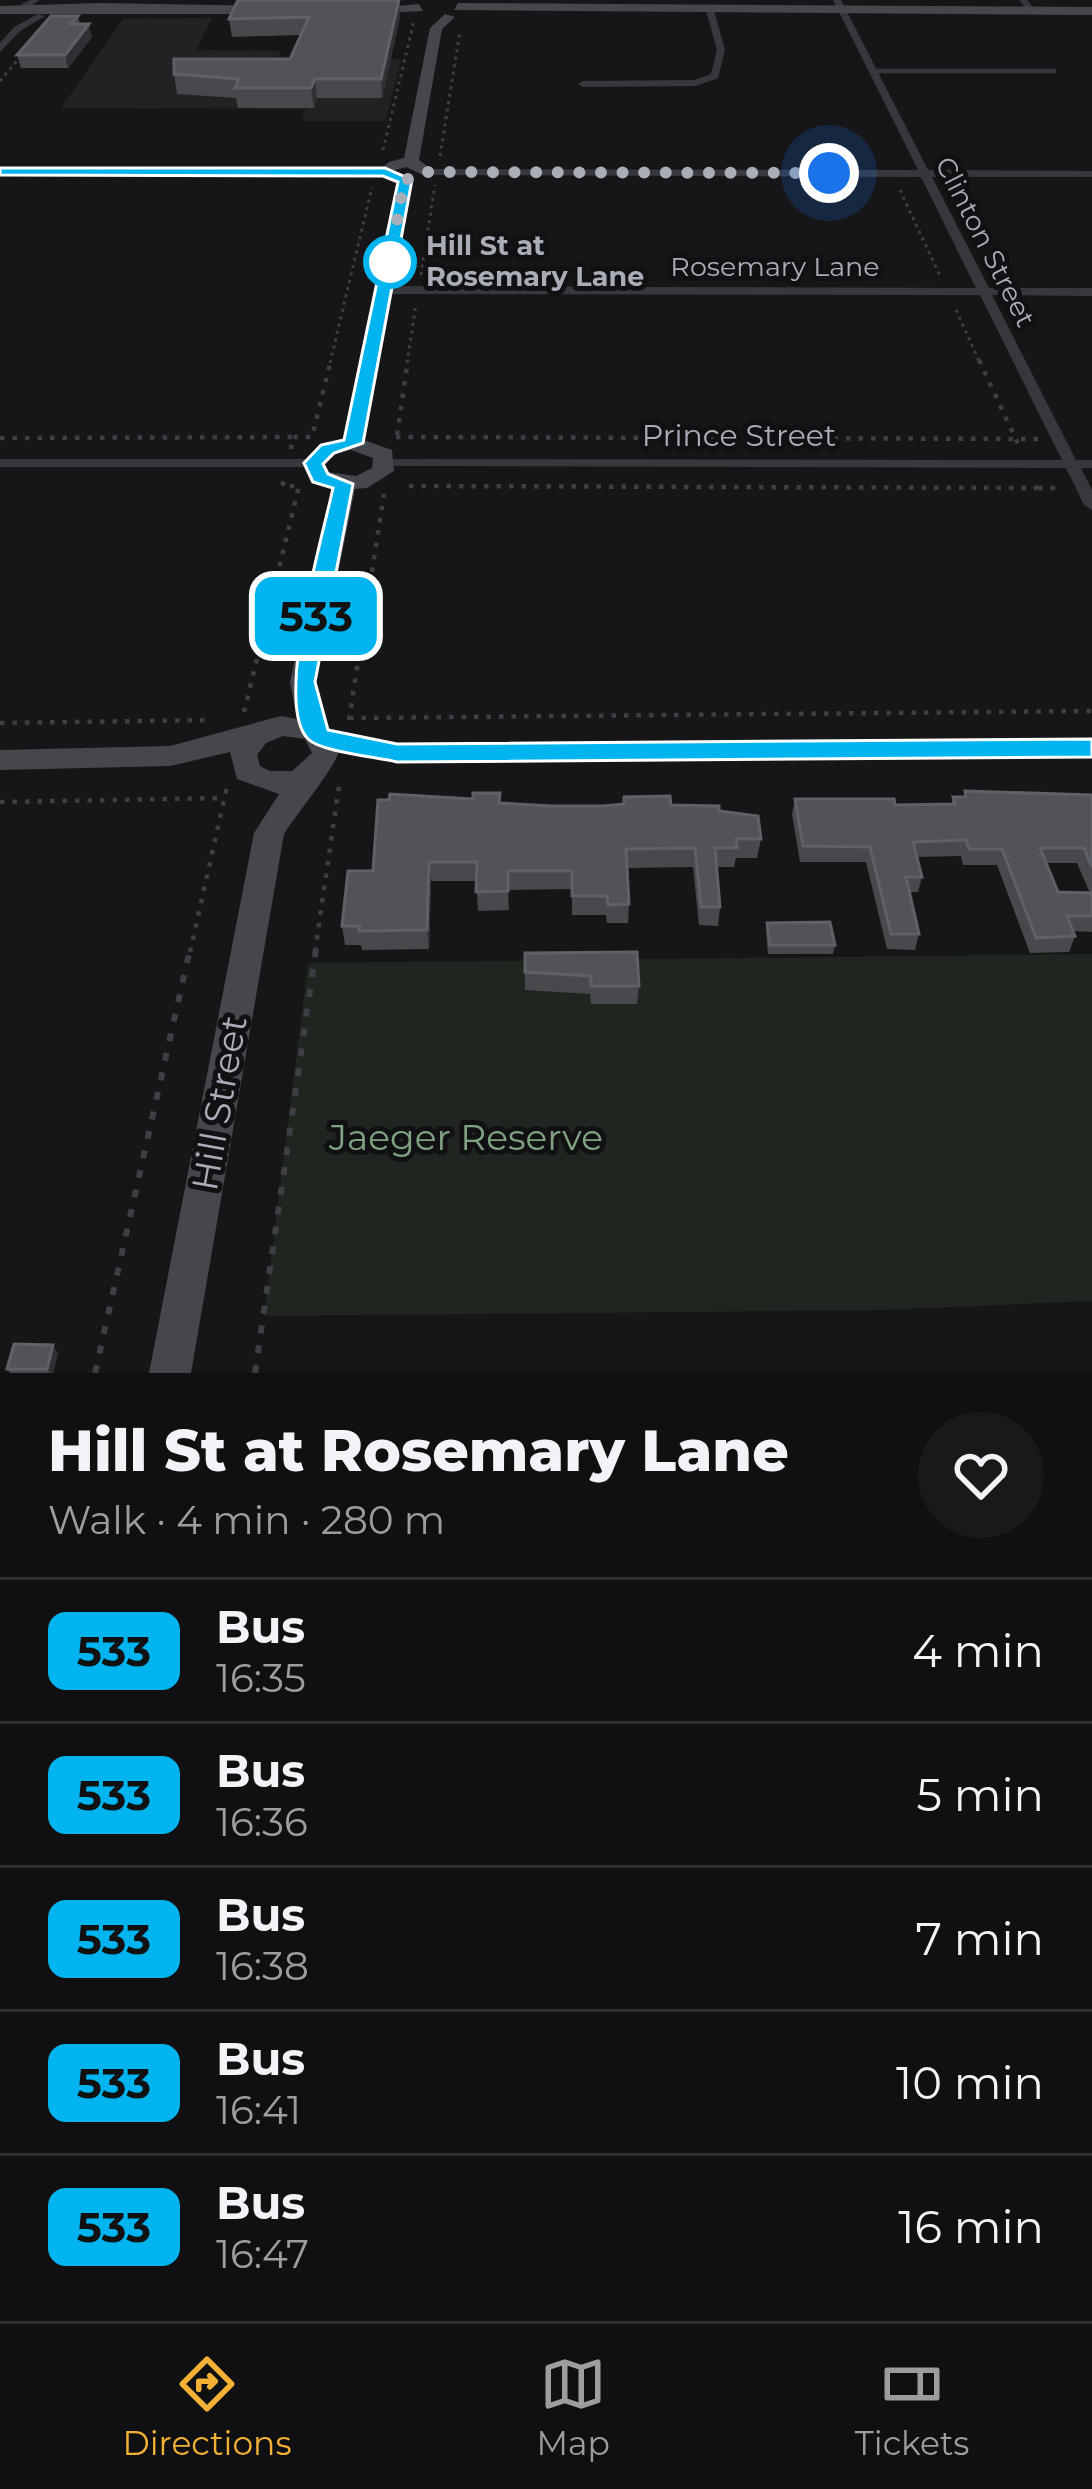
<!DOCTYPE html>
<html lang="en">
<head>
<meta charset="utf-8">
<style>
	body { margin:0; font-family:Montserrat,sans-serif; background:#19191b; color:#f1f3f6; height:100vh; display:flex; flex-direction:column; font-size:45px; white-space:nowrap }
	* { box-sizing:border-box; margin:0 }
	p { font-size:39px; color:#9c9d9f }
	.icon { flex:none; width:66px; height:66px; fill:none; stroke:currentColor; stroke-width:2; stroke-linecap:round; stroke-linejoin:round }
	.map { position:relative; height:1373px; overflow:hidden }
	.panel { display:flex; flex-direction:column; background:#101012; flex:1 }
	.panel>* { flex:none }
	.badge { padding:0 24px; border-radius:18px; font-size:42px; line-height:78px }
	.you { position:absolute; width:60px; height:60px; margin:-30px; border:9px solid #fff; border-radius:50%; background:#1a73e8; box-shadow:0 0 0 18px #1a73e833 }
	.map>.badge { position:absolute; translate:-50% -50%; box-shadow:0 0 0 6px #fff }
	.round { display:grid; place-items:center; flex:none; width:126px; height:126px; border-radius:63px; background:#19191b }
	.head { display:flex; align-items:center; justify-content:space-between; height:204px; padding:0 48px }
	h1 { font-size:57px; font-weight:800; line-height:90px }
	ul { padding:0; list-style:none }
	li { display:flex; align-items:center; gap:36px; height:144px; padding:0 48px; border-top:3px solid #303032 }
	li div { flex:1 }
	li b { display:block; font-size:45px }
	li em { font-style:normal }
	li .badge { min-width:132px; font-weight:700; text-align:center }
	.dock { display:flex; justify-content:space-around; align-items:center; height:168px; border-top:3px solid #303032; background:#101012; font-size:33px; color:#9c9d9f }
	.dock a { display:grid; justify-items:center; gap:6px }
	.dock .current { color:#f2b134 }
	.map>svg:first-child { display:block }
	.built { fill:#222225 }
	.green { fill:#1e261f }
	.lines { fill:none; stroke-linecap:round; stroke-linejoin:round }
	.path-far2 { stroke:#3d3f44; stroke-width:3; stroke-dasharray:3 4.5; stroke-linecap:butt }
	.path-far1 { stroke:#3d3f44; stroke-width:4.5; stroke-dasharray:4.5 8; stroke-linecap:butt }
	.path { stroke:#3d3f44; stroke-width:6; stroke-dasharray:8 12; stroke-linecap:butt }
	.lane { stroke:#37383d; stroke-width:4.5 }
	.street { fill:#37383d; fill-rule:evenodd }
	.secondary { fill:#45474d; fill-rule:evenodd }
	.wall { fill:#47494d; fill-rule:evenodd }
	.shaded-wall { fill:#2f3033 }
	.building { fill:#525359; stroke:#5f6168; stroke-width:3 }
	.line { fill:#00b5ef; stroke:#fff; stroke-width:3 }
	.walk { stroke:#a8adb8; stroke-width:12; stroke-dasharray:0 21.6 }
	.stop-dot { fill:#fff; stroke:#00b5ef; stroke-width:6 }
	.labels { text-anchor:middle; stroke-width:10; stroke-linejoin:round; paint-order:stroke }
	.far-street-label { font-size:27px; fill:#a8adb8; stroke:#111113 }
	.far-stop-label { font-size:27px; font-weight:bold; fill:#a8adb8; stroke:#111113; text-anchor:start }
	.street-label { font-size:30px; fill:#a8adb8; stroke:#111113 }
	.near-street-label { font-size:36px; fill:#a8adb8; stroke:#111113 }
	.near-park-label { font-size:36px; fill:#7fa381; stroke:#111113 }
</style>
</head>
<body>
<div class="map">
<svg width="1092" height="1373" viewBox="0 0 1092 1373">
	<rect width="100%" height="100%" fill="#161618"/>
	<path class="built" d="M212,18L196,50L280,51L278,58L401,59L386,121H302L305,109L61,108L123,19Z"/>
	<path class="green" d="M1092,954V1301L883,1310L264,1316L308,963Z"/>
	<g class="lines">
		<path class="path-far2" d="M0,81L20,57
			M383,150L414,21
			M440,156L460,31
			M900,190L941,278
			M421,275L435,185
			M956,310L980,363
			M330,363L372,187
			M407,363L416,304"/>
		<path class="path-far1" d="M979,360L1019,446
			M397,435L408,360
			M396,437L1038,439
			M0,438L293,437
			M291,449L293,437H312L331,360
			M409,486L1036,488L1033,479
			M1038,488H1062
			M244,712L299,486H282L285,478
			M349,718L1092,711
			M349,720L384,494
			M0,723L210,720
			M0,802L224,798
			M190,952L228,782
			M315,952L340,779"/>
		<path class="path" d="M95,1373L190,949
			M255,1373L316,949"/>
		<path class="lane" d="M872,71H1054"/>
		<path class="street" d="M30,0H40L28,8H22V4Z
			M833,0H841L928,170L1092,171V177H932L989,288H1092V296L992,295L1076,460H1092V468H1081L1092,490V510L1084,505L1066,468L382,466V460L387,459L1062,460L980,295L385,294L379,290L385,286L976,288L921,177L427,175L422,172L427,169L918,170Z
			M1019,0H1027L1036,10L1029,12Z
			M710,8L714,10L725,50L718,78L696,86L583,87L578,84L583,81L695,80L711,74L717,50L706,10Z
			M38,14L45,16L20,31L0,52V43L14,27Z
			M0,170L385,169L390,172L385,175L0,176Z
			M0,459H313L320,463L313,467H0Z"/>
		<path class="secondary" d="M101,3L271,6L277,10L271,14H0V6Z
			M458,3L1092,7V15L454,10Z
			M419,4L423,11L363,14L357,10Z
			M445,14L455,17L442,29L419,160L435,172L427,177L406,167L379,175L377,172L389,162L404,158L430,28Z
			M405,175L413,180L364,440L392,450L394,471L367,488L355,489L316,682L327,728L397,743L1092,738V758L397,763L339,751C334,769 298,812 284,834L191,1373H149L254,833L279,794L237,779L230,752L170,766L0,770V750L170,746L281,716L297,719L290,682L332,486L311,483L302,463L320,444L343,439L397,180ZM351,450L373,458L372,468L356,476L328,472L325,464L336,454ZM283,736L305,739L312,753L292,771H270L260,766L257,755L266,743Z"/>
	</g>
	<path class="wall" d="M399,0L400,17L382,98H317L314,108H238L236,98L177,94L174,74L290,59L301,35L232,37L229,19Z
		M78,16L80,24L92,37L68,68H21L17,55Z
		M965,791L1092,795V932L1073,931L1075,936L1069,952L1030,953L997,865H963L961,856L917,857L922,877L918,892H909L919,934L915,950L887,949L866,862H800L792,814L795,799L895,805L951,804L953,797H963ZM1046,863H1077L1090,893L1058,892Z
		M500,803L552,806L671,805L719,811L761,839L757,858H736L734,867H717L720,907L718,926L699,925L693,867L627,868L629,904L628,923H607L606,915H572V889L508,890L509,910L478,911L476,881H431L429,949L362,950L361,945H345L342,926Z
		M767,923L835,945L833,954H768L766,932Z
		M525,953L639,986L637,1004H591L590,994L525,990Z
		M58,1353L53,1373H10L7,1369Z"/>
	<path class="shaded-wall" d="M399,0L400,17L382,98L381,79Z
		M89,24L92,37L68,68L65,55Z
		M315,79L317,98L314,108L311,88Z
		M429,862L431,881L429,949L427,930Z
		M53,1345L58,1353L53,1373H50L47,1369Z"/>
	<path class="building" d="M238,0H399L381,79H315L311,88H235L239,79L174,74V59H290L309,17L229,19Z
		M51,16H78L71,24H89L65,55H17Z
		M965,791L1092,795V867L1084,848H1040L1058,892L1092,893V916H1067L1075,936L1036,938L1002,849H969L966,840L913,842L922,877H906L919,934H891L870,847L803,846L795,799H894L895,805L955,804L953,797H966Z
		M473,793H500L499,803L552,806H603L624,804V797L670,796L671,805L719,806V811L758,816L761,839H736L737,848H715L720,907H701L695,848L626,849L629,904L608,905L607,896H572V871H508V891L476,892L477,862H429L427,930L359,931L360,926H342L348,871H373L378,800H389L390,794L473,799Z
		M830,922L835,945H770L767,923Z
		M637,952L639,986H591V976L525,972V953Z
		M14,1344L53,1345L47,1369H7Z"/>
	<path class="line" d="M0,168H385L412,180L363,443L334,453L323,464L328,474L353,484L315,682L328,730L397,744L1092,739V757L397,762C377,757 321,752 308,739C273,704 323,536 333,488L313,482L304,463L321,445L344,440L398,182L383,176L0,175Z"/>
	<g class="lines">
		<path class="walk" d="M390,262L403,186L405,180L427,172L829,173"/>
	</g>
	<circle class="stop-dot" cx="390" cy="262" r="24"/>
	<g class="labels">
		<g class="far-street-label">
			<text transform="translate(985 242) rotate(63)" y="9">Clinton Street</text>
			<text x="775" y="276">Rosemary Lane</text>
		</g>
		<g class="far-stop-label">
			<text x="426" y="255">Hill St at<tspan x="426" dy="31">Rosemary Lane</tspan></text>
		</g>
		<g class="street-label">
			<text x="739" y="446">Prince Street</text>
		</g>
		<g class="near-street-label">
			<text transform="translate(219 1103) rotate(-80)" y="13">Hill Street</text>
		</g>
		<g class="near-park-label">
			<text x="466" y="1150">Jaeger Reserve</text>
		</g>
	</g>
</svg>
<div class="you" style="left:829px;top:173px"></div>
<b class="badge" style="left:316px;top:616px;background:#00b5ef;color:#111">533</b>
</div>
<section class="panel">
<div class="head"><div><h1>Hill St at Rosemary Lane</h1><p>Walk · 4 min · 280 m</p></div><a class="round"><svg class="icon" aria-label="heart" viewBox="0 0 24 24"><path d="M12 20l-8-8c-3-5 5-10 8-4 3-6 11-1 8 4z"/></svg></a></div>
<ul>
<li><span class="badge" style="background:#00b5ef;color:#111">533</span><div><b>Bus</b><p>16:35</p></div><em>4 min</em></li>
<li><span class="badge" style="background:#00b5ef;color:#111">533</span><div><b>Bus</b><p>16:36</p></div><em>5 min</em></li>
<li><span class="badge" style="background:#00b5ef;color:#111">533</span><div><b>Bus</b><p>16:38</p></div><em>7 min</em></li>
<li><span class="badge" style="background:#00b5ef;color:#111">533</span><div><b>Bus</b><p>16:41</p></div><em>10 min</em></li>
<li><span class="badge" style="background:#00b5ef;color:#111">533</span><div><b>Bus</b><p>16:47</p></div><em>16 min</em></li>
</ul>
</section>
<nav class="dock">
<a class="current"><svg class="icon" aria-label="directions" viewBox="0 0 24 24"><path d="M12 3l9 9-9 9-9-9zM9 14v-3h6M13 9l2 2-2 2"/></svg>Directions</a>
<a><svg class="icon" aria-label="map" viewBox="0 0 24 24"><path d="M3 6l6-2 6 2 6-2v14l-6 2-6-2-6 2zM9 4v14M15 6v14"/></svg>Map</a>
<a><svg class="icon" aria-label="tickets" viewBox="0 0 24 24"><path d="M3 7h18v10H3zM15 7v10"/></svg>Tickets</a>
</nav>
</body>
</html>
